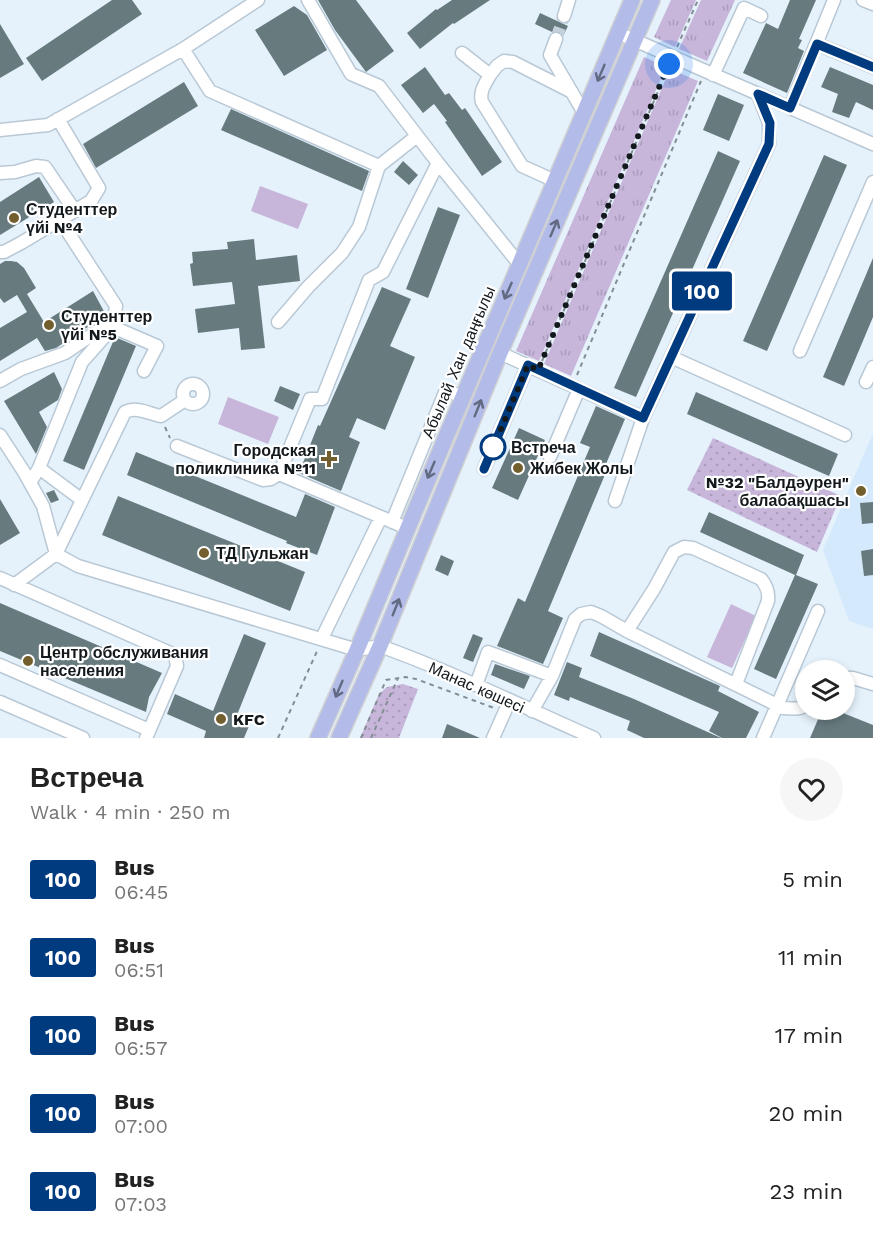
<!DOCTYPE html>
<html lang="en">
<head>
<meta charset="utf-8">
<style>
	body { margin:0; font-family:"Work Sans",sans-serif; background:#f6f6f6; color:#222; height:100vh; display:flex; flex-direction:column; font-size:22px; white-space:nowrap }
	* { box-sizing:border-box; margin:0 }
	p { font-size:20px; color:#767676 }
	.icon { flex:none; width:33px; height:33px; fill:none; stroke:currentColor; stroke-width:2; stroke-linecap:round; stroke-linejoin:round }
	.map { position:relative; height:738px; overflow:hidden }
	.side { display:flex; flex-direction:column; background:#fff; flex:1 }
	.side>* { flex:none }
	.badge { padding:0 12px; border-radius:4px; font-size:21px; line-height:39px }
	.controls { position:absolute; left:795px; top:660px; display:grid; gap:12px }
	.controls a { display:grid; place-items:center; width:60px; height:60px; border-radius:50%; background:#fff; box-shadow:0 3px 9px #0003; font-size:30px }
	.you { position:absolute; width:30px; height:30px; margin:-15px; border:4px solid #fff; border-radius:50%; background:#1a73e8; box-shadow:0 0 0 9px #1a73e833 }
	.map>.badge { position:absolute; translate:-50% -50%; box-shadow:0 0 0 3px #fff }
	.round { display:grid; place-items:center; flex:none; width:63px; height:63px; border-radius:32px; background:#f6f6f6 }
	.overview { display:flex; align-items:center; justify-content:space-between; height:102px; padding:0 30px }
	h1 { font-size:28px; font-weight:700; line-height:45px }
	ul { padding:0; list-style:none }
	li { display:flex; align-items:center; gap:18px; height:78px; padding:0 30px }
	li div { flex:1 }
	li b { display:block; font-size:22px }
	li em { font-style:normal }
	li .badge { min-width:66px; font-weight:700; text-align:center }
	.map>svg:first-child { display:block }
	.built { fill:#d4e9fc }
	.grass { fill:url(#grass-tufts) }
	.park { fill:url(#park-dots) }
	.garden { fill:#c7b6da }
	.building { fill:#677b7f }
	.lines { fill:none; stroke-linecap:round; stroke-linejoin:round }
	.minor-tunnel { stroke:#c5d1da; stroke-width:12; stroke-dasharray:12 6; stroke-linecap:butt }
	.minor-casing { stroke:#b9c8d5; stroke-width:15 }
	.major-casing { stroke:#d0d1d2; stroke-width:18 }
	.path { stroke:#838d94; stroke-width:2; stroke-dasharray:4.5 4.5; stroke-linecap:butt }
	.minor { stroke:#fff; stroke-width:12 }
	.major { stroke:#b3bce8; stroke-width:15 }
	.oneway { stroke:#626a82 }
	.line-casing { stroke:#fff; stroke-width:14 }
	.line { stroke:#003b80; stroke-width:9 }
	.walk { stroke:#12181c; stroke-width:6; stroke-dasharray:0 10.8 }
	.poi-dot { fill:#735e2d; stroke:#fff; stroke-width:2 }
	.stop-dot { fill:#fff; stroke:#003b80; stroke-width:3 }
	.labels { text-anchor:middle; stroke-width:4.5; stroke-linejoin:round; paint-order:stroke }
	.poi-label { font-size:16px; font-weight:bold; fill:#12181c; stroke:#fff; text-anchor:start }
	.street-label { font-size:16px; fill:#12181c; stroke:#fff }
	.stop-label { font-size:16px; font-weight:bold; fill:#12181c; stroke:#fff; text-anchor:start }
</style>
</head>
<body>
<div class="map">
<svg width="873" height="738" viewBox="0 0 873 738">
	<defs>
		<pattern id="grass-tufts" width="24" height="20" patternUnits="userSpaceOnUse" patternTransform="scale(1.5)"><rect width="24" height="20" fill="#c7b6da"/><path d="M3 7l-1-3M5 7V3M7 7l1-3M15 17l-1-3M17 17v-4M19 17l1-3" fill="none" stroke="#aa9cba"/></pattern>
		<pattern id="park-dots" width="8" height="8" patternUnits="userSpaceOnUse" patternTransform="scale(1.5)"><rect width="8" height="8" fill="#c7b6da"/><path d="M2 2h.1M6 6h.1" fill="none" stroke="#aa9cba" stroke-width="1.8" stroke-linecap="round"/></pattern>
	</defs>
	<rect width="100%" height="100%" fill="#e5f2fc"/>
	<path class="built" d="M873,433V629L849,621L823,550Z"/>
	<path class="grass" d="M671,0H696L675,47L654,37Z
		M701,0H735L707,61L679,49Z
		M644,57L666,67L539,361L516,351Z
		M670,69L698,81L571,376L544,364Z"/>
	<path class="park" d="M713,438L841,496L817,552L687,490Z
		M403,684L418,689L399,738H360L379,694L387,687Z"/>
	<path class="garden" d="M260,186L308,204L298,229L251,211Z
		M228,397L279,417L268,444L218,424Z
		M731,604L756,616L732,668L707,657Z"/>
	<path class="building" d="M112,0H132L142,14L42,81L26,58Z
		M318,0H356L394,51L366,72L335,30Z
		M452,0H490L454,24L453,23L420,49L407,33L436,9L437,10Z
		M790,0H816L799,39L802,40L798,48L804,51L787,93L743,73L766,23L778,29Z
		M294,6L307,15L327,50L284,76L255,30Z
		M540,13L568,26L563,36L559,32H552L535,24Z
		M0,24L24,64L0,78Z
		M425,67L445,95L449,93L462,110L465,108L502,162L482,176L445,122L447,121L434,104L423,113L401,85Z
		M830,67L873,85V110L856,102L849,118L832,112L838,94L821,87Z
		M184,82L198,106L96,168L83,144Z
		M718,94L744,105L729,141L703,130Z
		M231,109L369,171L362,191L221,130Z
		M718,151L740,161L636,397L614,388Z
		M824,155L847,165L767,351L743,341Z
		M403,161L418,175L409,185L394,172Z
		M39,177L54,202L0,235V202Z
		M438,207L460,215L428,298L406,289Z
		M254,239L256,260L297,255L300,281L258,286L265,348L241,350L239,328L198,333L195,309L235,304L232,282L193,286L190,264L193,263L192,252L228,249L227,242Z
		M873,258V317L844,386L823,377Z
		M5,261H11L17,262L24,268L36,288L27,294L44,322L93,291L106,315L56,348L45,351L37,338L0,361V328L27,312L17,295L4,303L0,298V264Z
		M382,287L411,299L390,346L415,357L385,430L357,418L349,437L360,442L341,491L299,473L318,425L320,426Z
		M115,337L136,346L84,470L63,461Z
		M54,372L62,389L58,400L39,412L47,427L36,454L4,401Z
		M280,386L300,394L293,410L274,401Z
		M696,392L838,454L829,476L687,414Z
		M596,406L625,419L606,464L609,465L548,611L563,618L543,664L497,646L518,598L525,602L590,447L580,443Z
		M519,428L545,440L518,500L492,488Z
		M136,452L296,517L305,494L335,507L317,555L286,543L287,541L127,475Z
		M54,490L59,500L51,503L46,493Z
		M118,496L305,572L290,611L102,535Z
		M0,499L20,533L0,545Z
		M873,502V523L862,524L860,503Z
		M709,512L804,555L796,575L818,584L776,679L754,669L795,575L700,532Z
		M873,549V575L864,576L861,551Z
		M441,555L454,561L448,576L435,570Z
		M0,603L162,673L149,697L146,712L0,651Z
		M599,632L720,686L718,691L759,712L746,738H722L709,731L719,712L590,656Z
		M244,634L266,643L235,720L249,726L244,738H204L206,731L167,714L175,694L213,711Z
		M473,634L483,638L473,662L463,658Z
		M567,662L582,668L579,677L634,699L721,738H644L627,730L630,721L570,697L569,701L554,695Z
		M495,664L530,676L524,689L491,675Z
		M822,710H845L843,713L873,725V738H810Z
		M447,724L480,738H442Z"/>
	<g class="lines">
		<path class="minor-tunnel" d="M556,39L564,16"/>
		<g class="minor-casing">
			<path id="minor" d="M308,0L351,74L379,86L438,163L520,265
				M863,0L873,4
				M564,16L569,0
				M618,33L873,144
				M556,39L550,55L584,113
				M817,44L873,67
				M183,49L210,91L379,166L417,136
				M462,53L490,75C485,84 479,92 482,102L522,166L555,181
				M490,75L497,66L504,61L513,62L572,92
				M713,75L744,8L761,16
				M790,108L834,0
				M0,130L48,125L183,49L258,0
				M0,173L15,172L36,166L45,167L75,211
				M60,220L116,306L113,327
				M0,252H4L21,243L91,201L99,188L58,119
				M278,322L308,287L342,253L359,227L379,166
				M800,351L873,182
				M500,353L643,418
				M671,357L845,435
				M0,381L21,369L65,353L111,322
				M866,382L873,367
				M183 394a10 10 0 1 1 20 0a10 10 0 1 1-20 0Z
				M0,435L24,472L43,506L56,554L78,566L357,650L380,646C453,672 523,707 594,738
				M177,446L263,480L271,479L279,474
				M550,457L579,389
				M39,468L82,500
				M484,469L528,365
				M30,483L39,468L82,362L113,327L157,346L144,371
				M615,501L643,418L769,144V123L758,94
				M392,522L446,390L462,397
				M407,528L279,474L310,399H322L369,280L383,272L438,163
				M0,578L175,655L177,666L146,738
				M14,585L56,554L125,412C137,406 149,414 161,416L185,400
				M627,631L654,589L674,552L684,547L693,548L761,579C767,586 769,592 768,601L736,684
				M322,638L381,517
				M0,665L149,730
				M844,678H853L873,684
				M476,685L488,652L552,676
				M0,702L83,738
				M532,711L552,676L575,619L581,614L591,612L601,616L627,631L783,708C791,708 800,711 806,704
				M493,738L510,700
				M763,738L818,611"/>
		</g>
		<g class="major-casing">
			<path id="major" d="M318,738L357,650L445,439L632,0
				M339,738L380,646L500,353L652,0"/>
		</g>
		<path class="path" d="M677,47L698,0
			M542,361L669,66
			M577,375L701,81
			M165,427L170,438
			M278,738L318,649
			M361,738L386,680L405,677L416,679L494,708
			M371,738L398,678"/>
		<use href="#minor" class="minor"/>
		<use href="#major" class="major"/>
	</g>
	<defs><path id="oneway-shaft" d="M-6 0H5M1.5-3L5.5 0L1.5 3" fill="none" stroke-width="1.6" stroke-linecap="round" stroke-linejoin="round" transform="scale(1.5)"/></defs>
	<g class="oneway">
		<use href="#oneway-shaft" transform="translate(601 73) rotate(113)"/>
		<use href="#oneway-shaft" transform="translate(554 228) rotate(-67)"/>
		<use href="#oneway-shaft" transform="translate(508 291) rotate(114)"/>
		<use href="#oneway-shaft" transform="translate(478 408) rotate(-68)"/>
		<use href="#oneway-shaft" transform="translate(431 470) rotate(113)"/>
		<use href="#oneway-shaft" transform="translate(396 607) rotate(-68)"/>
		<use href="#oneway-shaft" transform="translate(339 689) rotate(113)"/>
	</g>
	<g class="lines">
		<g class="line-casing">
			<path id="line" d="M484,469L528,365L643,418L769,144L770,123L758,94L790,108L817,44L873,67"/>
		</g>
		<use href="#line" class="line"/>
		<path class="walk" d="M493,447V448L528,365L538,370L669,64"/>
	</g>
	<g class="poi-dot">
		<circle cx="14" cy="218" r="6"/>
		<circle cx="49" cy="325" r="6"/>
		<path d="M326 450h6v6h6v6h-6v6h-6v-6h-6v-6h6z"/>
		<circle cx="518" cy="468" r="6"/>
		<circle cx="861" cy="491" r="6"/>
		<circle cx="204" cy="553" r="6"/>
		<circle cx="28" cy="661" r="6"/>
		<circle cx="221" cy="719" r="6"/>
	</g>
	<circle class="stop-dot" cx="493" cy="447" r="12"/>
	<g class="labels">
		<g class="poi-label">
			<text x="26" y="215">Студенттер<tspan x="26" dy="18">үйі №4</tspan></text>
			<text x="61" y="322">Студенттер<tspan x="61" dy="18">үйі №5</tspan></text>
			<text x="316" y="456" text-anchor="end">Городская<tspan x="316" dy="18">поликлиника №11</tspan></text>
			<text x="530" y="474">Жибек Жолы</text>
			<text x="849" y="488" text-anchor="end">№32 "Балдәурен"<tspan x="849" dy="18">балабақшасы</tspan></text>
			<text x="216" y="559">ТД Гульжан</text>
			<text x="40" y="658">Центр обслуживания<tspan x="40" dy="18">населения</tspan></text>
			<text x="233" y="725">KFC</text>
		</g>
		<g class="street-label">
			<text transform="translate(458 362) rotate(-67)" y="6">Абылай Хан даңғылы</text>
			<text transform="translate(477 687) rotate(24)" y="6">Манас көшесі</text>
		</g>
		<g class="stop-label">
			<text x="511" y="453">Встреча</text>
		</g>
	</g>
</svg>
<div class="controls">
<a><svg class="icon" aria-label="layers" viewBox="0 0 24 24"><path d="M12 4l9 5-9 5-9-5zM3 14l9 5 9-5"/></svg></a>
</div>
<div class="you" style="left:669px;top:64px"></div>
<b class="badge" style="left:702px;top:291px;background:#003b80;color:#fff">100</b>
</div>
<section class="side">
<div class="overview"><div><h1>Встреча</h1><p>Walk · 4 min · 250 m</p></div><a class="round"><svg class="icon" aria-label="heart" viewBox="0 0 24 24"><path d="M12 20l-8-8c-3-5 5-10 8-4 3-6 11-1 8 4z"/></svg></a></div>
<ul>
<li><span class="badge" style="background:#003b80;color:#fff">100</span><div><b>Bus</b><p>06:45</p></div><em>5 min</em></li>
<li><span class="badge" style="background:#003b80;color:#fff">100</span><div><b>Bus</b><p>06:51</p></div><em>11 min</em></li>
<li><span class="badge" style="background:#003b80;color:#fff">100</span><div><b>Bus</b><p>06:57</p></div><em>17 min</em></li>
<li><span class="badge" style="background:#003b80;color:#fff">100</span><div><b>Bus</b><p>07:00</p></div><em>20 min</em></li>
<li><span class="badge" style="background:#003b80;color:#fff">100</span><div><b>Bus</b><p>07:03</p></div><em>23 min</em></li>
</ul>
</section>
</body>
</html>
